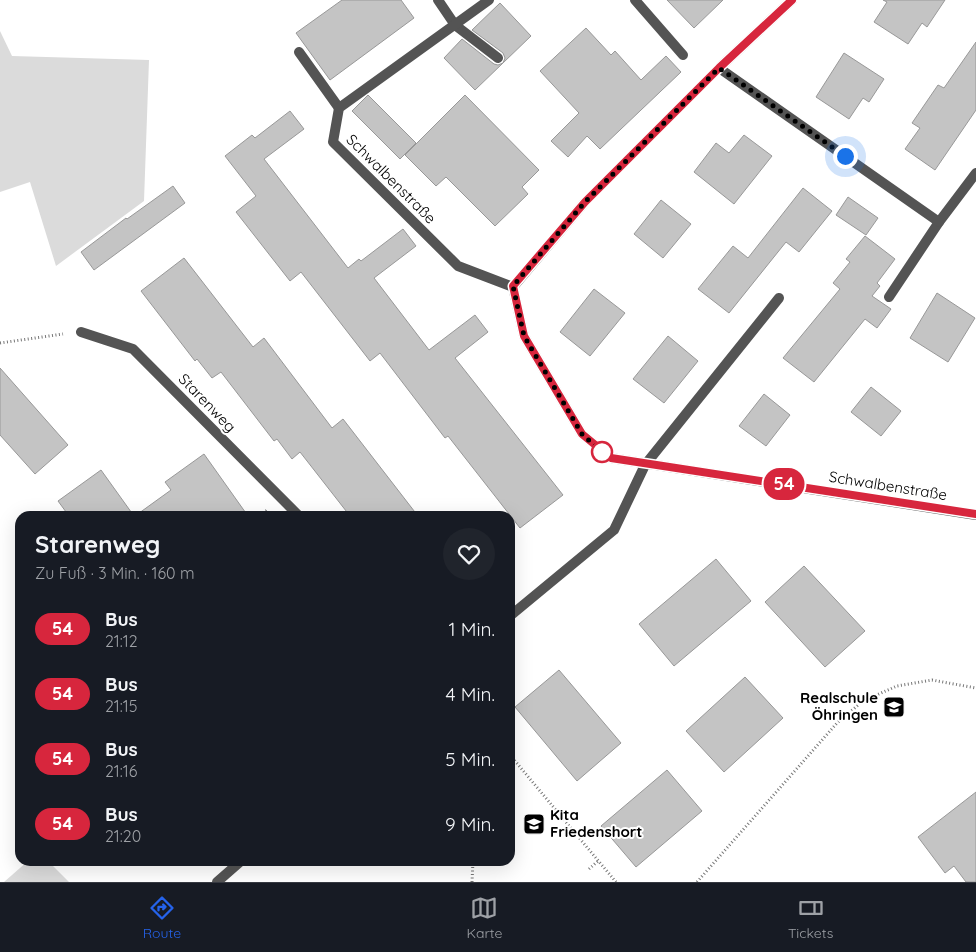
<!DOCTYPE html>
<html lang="de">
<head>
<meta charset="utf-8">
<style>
	body { margin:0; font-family:Quicksand,sans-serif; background:#20242c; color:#f1f3f6; height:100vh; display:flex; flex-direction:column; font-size:19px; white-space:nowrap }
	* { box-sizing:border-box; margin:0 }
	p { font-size:16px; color:#9ea1a6 }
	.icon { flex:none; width:28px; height:28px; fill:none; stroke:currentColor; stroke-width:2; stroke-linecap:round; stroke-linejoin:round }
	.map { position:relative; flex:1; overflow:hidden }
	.details { position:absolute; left:15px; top:511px; width:500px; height:355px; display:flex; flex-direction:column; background:#171b24; border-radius:15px; box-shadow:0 5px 20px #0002 }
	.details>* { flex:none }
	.badge { padding:0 10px; border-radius:16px; font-size:18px; line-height:32px }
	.you { position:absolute; width:25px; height:25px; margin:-12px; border:4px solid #fff; border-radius:50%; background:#1a73e8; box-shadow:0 0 0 8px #1a73e833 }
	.map>.badge { position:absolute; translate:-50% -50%; box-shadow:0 0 0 2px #fff }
	.round { display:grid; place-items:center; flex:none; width:52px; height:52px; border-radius:26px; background:#20242c }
	.head { display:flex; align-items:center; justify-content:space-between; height:85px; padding:0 20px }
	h1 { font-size:24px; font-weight:700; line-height:38px }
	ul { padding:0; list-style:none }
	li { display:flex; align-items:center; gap:15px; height:65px; padding:0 20px }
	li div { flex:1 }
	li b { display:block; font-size:19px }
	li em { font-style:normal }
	li .badge { min-width:55px; font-weight:700; text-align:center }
	.tab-bar { display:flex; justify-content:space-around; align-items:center; height:70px; border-top:1px solid #363941; background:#171b24; font-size:14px; color:#9ea1a6 }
	.tab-bar a { display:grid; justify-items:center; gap:2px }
	.tab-bar .on { color:#2563eb }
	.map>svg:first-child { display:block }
	.green { fill:#dbdbdb }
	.building { fill:#c4c4c4; stroke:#989898 }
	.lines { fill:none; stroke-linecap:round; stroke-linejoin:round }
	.path { stroke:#767676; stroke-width:3; stroke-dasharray:1 2.5; stroke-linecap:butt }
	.service { stroke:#545454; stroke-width:10 }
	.minor { stroke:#545454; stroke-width:10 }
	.line-casing { stroke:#fff; stroke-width:11 }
	.line { stroke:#d7263d; stroke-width:8 }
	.walk { stroke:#000; stroke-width:5; stroke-dasharray:0 9 }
	.stop-dot { fill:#fff; stroke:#d7263d; stroke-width:2.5 }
	.labels { text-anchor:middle; stroke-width:4; stroke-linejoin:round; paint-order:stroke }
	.street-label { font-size:15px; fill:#000; stroke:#fff }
	.poi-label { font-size:15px; font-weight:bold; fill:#000; stroke:#fff; text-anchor:end }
</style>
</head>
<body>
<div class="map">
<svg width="976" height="882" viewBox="0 0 976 882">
	<rect width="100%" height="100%" fill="#fff"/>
	<path class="green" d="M0,31L12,56L149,60L144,201L56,266L30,182L0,192Z
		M28,861H48L69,882H4Z"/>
	<path class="building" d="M342,0H401L414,18L330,80L296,33Z
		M667,0H723L694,28Z
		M883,0H945L927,27L922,23L908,44L874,22L887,2Z
		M500,3L531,36L475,90L444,58L462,39L494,64L498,65L503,63L505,58L503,53L472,30Z
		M586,28L611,55L615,51L641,80L666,56L681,72L600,149L587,136L568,157L551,141L579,113L540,71Z
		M976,42V110L935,170L905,149L920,128L912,123L938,85L944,88Z
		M844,53L884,79L869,102L863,98L849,119L816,97Z
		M368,95L416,143L400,159L352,111Z
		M465,95L539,170L522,187L528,194L495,226L446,177L436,186L405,155Z
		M290,111L304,129L264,159L348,268L359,259L361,261L403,229L416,246L374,278L429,350L475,315L488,332L455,358L563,495L520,528L448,436L445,438L380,353L370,361L301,272L290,281L236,212L256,196L225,156L252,135L255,138Z
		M744,135L772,156L734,204L694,172L716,143L729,153Z
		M173,186L185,203L94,270L81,252L126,218L127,219Z
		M803,188L832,211L799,252L786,242L729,313L698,289L733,246L748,258Z
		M848,197L878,218L866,235L836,215Z
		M661,200L691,224L663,258L634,234Z
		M865,236L895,259L877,283L880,286L872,296L891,309L877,328L865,319L814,382L783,358L840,289L833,283L850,262L846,259Z
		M184,258L253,347L264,338L332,428L343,419L418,516H350L300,452L292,459L277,439L274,441L221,372L212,378L197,359L195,361L141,291Z
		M594,289L625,313L590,356L560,332Z
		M937,293L975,318L948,362L910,338Z
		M668,336L698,361L664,403L633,379Z
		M0,368L68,445L35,474L0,435Z
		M871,387L901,411L881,436L851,412Z
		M764,394L790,415L766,446L739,426Z
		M204,454L248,516H135L171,490L165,482Z
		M101,470L134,516H69L58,501Z
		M716,559L751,601L674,666L639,624Z
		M804,566L865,631L825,667L765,602Z
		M559,670L621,743L577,781L515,707Z
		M745,677L783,718L724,772L686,731Z
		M667,770L702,811L636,867L601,826Z
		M976,792V882H966L954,866L945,873L918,837Z"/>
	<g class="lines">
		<path class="path" d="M0,343L63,334
			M261,516L267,510
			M510,755L616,882
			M589,869L598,861
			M472,882L473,861
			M697,882L837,723L863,701L897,686L932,680L976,688"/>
		<path class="service" d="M438,0L455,25L498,58
			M635,0L683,55
			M299,52L339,108
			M889,297L939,222
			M645,465L779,298
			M217,882L241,861"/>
		<path class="minor" d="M489,0L339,108L333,142L458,266L513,287
			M792,0L719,68L585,202L513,287L524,336L582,434L611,458L976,515
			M719,68L939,222L976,173
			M81,332L133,349L299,516
			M510,616L614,530L645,465"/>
	</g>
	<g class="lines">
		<g class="line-casing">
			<path id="line" d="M792,0L719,68L585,202L513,286L524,336L582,434L611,458L976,514"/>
		</g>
		<use href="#line" class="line"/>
		<path class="walk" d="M602,452L582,434L524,336L513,286L585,202L719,68L845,156"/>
	</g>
	<defs>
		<g id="school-square" transform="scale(1.125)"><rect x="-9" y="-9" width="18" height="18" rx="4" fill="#000" stroke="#fff"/><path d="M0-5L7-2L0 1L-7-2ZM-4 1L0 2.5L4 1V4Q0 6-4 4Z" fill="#fff"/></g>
	</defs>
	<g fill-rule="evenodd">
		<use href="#school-square" x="894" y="707"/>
		<use href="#school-square" x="534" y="824"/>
	</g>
	<circle class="stop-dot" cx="602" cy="452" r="10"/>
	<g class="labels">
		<g class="street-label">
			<text transform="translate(391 179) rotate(45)" y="5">Schwalbenstraße</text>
			<text transform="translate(207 403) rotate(46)" y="5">Starenweg</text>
			<text transform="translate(888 486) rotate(9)" y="5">Schwalbenstraße</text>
		</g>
		<g class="poi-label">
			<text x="878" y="703">Realschule<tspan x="878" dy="17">Öhringen</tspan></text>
			<text x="550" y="820" text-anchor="start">Kita<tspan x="550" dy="17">Friedenshort</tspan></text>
		</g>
	</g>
</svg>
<div class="you" style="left:845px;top:156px"></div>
<b class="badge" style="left:784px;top:484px;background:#d7263d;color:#fff">54</b>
<section class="details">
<div class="head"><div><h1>Starenweg</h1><p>Zu Fuß · 3 Min. · 160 m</p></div><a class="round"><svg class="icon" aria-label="heart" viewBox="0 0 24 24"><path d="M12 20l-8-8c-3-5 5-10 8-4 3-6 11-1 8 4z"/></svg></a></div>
<ul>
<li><span class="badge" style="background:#d7263d;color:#fff">54</span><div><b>Bus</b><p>21:12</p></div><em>1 Min.</em></li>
<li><span class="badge" style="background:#d7263d;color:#fff">54</span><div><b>Bus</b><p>21:15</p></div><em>4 Min.</em></li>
<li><span class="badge" style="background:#d7263d;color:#fff">54</span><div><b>Bus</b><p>21:16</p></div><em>5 Min.</em></li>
<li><span class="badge" style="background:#d7263d;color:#fff">54</span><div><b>Bus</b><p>21:20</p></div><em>9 Min.</em></li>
</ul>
</section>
</div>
<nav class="tab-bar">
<a class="on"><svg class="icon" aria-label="directions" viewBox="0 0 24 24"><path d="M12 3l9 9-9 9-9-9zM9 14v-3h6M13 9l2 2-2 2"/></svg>Route</a>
<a><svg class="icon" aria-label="map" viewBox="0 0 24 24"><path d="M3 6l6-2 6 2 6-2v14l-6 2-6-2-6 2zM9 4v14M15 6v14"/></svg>Karte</a>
<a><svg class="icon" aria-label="tickets" viewBox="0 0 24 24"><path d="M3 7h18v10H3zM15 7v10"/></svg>Tickets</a>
</nav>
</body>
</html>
